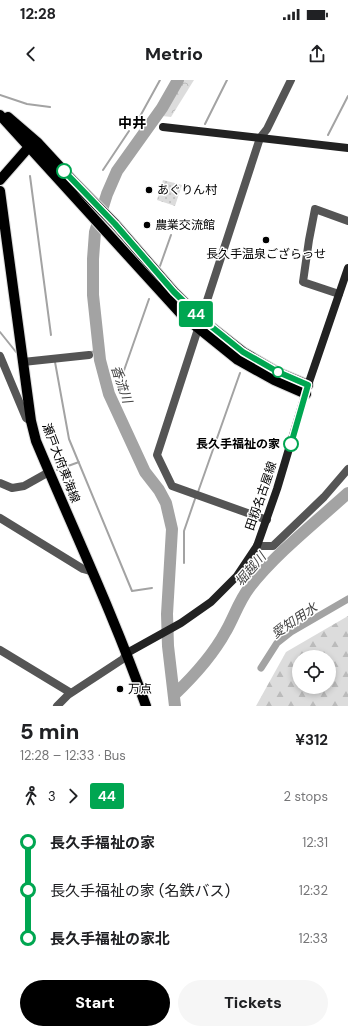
<!DOCTYPE html>
<html lang="en">
<head>
<meta charset="utf-8">
<style>
	body { margin:0; font-family:"DM Sans","Noto Sans JP",sans-serif; background:#f6f6f6; color:#202124; height:100vh; display:flex; flex-direction:column; font-size:15px; white-space:nowrap }
	* { box-sizing:border-box; margin:0 }
	p { font-size:13px; color:#757577 }
	.icon { flex:none; width:22px; height:22px; fill:none; stroke:currentColor; stroke-width:2; stroke-linecap:round; stroke-linejoin:round }
	.map { position:relative; height:626px; overflow:hidden }
	.side { display:flex; flex-direction:column; background:#fff; flex:1 }
	.side>* { flex:none }
	.badge { padding:0 8px; border-radius:3px; font-size:14px; line-height:26px }
	.tools { position:absolute; left:292px; top:570px; display:grid; gap:8px }
	.tools a { display:grid; place-items:center; width:44px; height:44px; border-radius:50%; background:#fff; box-shadow:0 2px 6px #0003; font-size:20px }
	.map>.badge { position:absolute; translate:-50% -50%; box-shadow:0 0 0 2px #fff }
	.legs { display:flex; align-items:center; gap:6px; height:44px; padding:0 20px; font-size:13px }
	.legs p { margin-inline-start:auto }
	.headline { display:flex; align-items:center; justify-content:space-between; height:68px; padding:0 20px }
	h1 { font-size:22px; font-weight:800; line-height:30px }
	.action { display:flex; gap:8px; margin-top:auto; padding:8px 20px }
	.action a { flex:1; height:46px; border-radius:24px; background:#000; color:#fff; font-size:16px; font-weight:800; line-height:46px; text-align:center }
	.action a+a { background:#f6f6f6; color:#202124 }
	ul { padding:0 20px; list-style:none }
	li { display:flex; align-items:center; gap:14px; height:48px; font-size:15px }
	li i { display:grid; place-items:center; width:6px; height:100%; margin:0 5px; background:currentColor }
	li i::after { content:''; width:10px; height:10px; margin:-5px; border:3px solid; border-radius:50%; background:#fff }
	li p { margin-inline-start:auto }
	li:first-child i { background:linear-gradient(#0000 50%,currentColor 0) }
	li:last-child i { background:linear-gradient(currentColor 50%,#0000 0) }
	.status { display:flex; justify-content:space-between; align-items:center; height:28px; padding:0 20px; background:#fff; direction:ltr }
	.status svg { height:11px; fill:currentColor }
	header { display:flex; justify-content:space-between; align-items:center; height:52px; padding:0 20px; background:#fff; font-size:18px; font-weight:800 }
	.map>svg:first-child { display:block }
	.grass { fill:url(#grass-dots) }
	.forest { fill:url(#forest-firs); fill-rule:evenodd }
	.park { fill:url(#park-crowns) }
	.lines { fill:none; stroke-linecap:round; stroke-linejoin:round }
	.stream { stroke:#a3a3a3; stroke-width:2 }
	.canal { stroke:#a3a3a3; stroke-width:7 }
	.river { stroke:#a3a3a3; stroke-width:12 }
	.primary-casing { stroke:#dbdbdb; stroke-width:12 }
	.street { stroke:#555; stroke-width:8 }
	.secondary { stroke:#222; stroke-width:8 }
	.primary { stroke:#000; stroke-width:10 }
	.line-1-casing { stroke:#fff; stroke-width:9 }
	.line-1 { stroke:#00a651; stroke-width:6 }
	.stop-1-dot { fill:#fff; stroke:#00a651; stroke-width:2 }
	.poi-dot { fill:#000; stroke:#fff; stroke-width:1.5 }
	.labels { text-anchor:middle; stroke-width:3; stroke-linejoin:round; paint-order:stroke }
	.poi-label { font-size:12px; fill:#000; stroke:#fff; text-anchor:start }
	.stop-label { font-size:12px; font-weight:bold; fill:#000; stroke:#fff; text-anchor:end }
	.street-label { font-size:12px; fill:#000; stroke:#fff }
	.water-label { font-size:13px; font-style:italic; fill:#444; stroke:#fff }
	.quarter-label { font-size:14px; font-weight:bold; fill:#000; stroke:#fff }
</style>
</head>
<body>
<div class="status"><b>12:28</b><svg viewBox="0 0 49 12"><path d="M0 12V9h3v3zM5 12V6h3v6zM10 12V3h3v9zM15 12V0h3v12zM26 1h20v11H26zM47 4h2v5h-2z"/></svg></div>
<header><svg class="icon" aria-label="back" viewBox="0 0 24 24"><path d="M15 5l-7 7 7 7"/></svg>Metrio<svg class="icon" aria-label="share" viewBox="0 0 24 24"><path d="M12 15V3M7 8l5-5 5 5M5 13v7h14v-7"/></svg></header>
<div class="map">
<svg width="348" height="626" viewBox="0 0 348 626">
	<defs>
		<pattern id="grass-dots" width="8" height="8" patternUnits="userSpaceOnUse"><rect width="8" height="8" fill="#dcdcdc"/><path d="M2 2h.1M6 6h.1" fill="none" stroke="#bbb" stroke-width="1.8" stroke-linecap="round"/></pattern>
		<pattern id="forest-firs" width="22" height="20" patternUnits="userSpaceOnUse"><rect width="22" height="20" fill="#dcdcdc"/><path d="M5 1l3.5 6h-7zM16 11l3.5 6h-7z" fill="#bbb"/></pattern>
		<pattern id="park-crowns" width="20" height="18" patternUnits="userSpaceOnUse"><rect width="20" height="18" fill="#dcdcdc"/><path d="M2 6a3 3 0 1 1 6 0M12 15a3 3 0 1 1 6 0" fill="none" stroke="#bbb"/></pattern>
	</defs>
	<rect width="100%" height="100%" fill="#fff"/>
	<path class="grass" d="M163,100L182,105L175,126L157,120Z"/>
	<path class="forest" d="M348,536V626H256L286,572ZM299,577H329V607H299Z"/>
	<path class="park" d="M184,0H194L171,37L162,36Z"/>
	<g class="lines">
		<path class="stream" d="M0,15L27,24L50,27
			M138,40L160,0
			M205,44L227,0
			M328,55L348,16
			M103,90L129,51
			M30,96L51,255
			M160,186L171,155
			M0,252L16,272
			M90,272L99,271
			M55,282L69,359L132,511L152,508
			M121,299L149,219
			M57,390L79,382
			M198,412L240,293
			M184,483V451L196,416"/>
		<path class="canal" d="M261,588L277,563L291,552L348,519"/>
		<path class="river" d="M174,615C194,596 213,575 226,551C234,537 239,521 249,508C274,475 317,441 348,413
			M175,626L168,566L167,534L172,449L166,423L159,410L145,392L109,314L100,280L93,215V179L95,152L107,114L117,91L162,28L178,0"/>
		<g class="primary-casing">
			<path id="primary" d="M0,35L181,234L238,280L274,300L306,314
				M8,37L37,62L73,101L115,144L174,212L201,239L243,272L277,292L308,305
				M0,100L28,68
				M0,111L31,341L36,361C73,449 114,536 146,626"/>
		</g>
		<path class="street" d="M339,214L303,202L309,160L315,129L348,141
			M201,239L260,58L267,49L291,0
			M198,249L157,375L172,406L267,440
			M0,276L26,338L31,341
			M23,282L89,275
			M0,403L12,408L24,406L49,392
			M0,438L83,489L90,491
			M257,466H273L324,417L348,389
			M0,570L71,613
			M57,626L68,615L123,579L127,573"/>
		<path class="secondary" d="M163,47L348,68
			M127,573L181,543L211,522L237,496L257,466L277,409L308,305L348,188"/>
		<use href="#primary" class="primary"/>
	</g>
	<g class="lines">
		<g class="line-1-casing">
			<path id="line-1" d="M64,91L115,144L174,212L202,239L243,272L278,292L308,305L291,364"/>
		</g>
		<use href="#line-1" class="line-1"/>
	</g>
	<g class="stop-1-dot">
		<circle cx="64" cy="91" r="7"/>
		<circle cx="278" cy="292" r="5"/>
		<circle cx="291" cy="364" r="7"/>
	</g>
	<g class="poi-dot">
		<circle cx="149" cy="110" r="4"/>
		<circle cx="147" cy="145" r="4"/>
		<circle cx="266" cy="160" r="4"/>
		<circle cx="120" cy="609" r="4"/>
	</g>
	<g class="labels">
		<g class="poi-label">
			<text x="157" y="114">あぐりん村</text>
			<text x="155" y="149">農業交流館</text>
			<text x="266" y="178" text-anchor="middle">長久手温泉ござらっせ</text>
			<text x="128" y="613">万点</text>
		</g>
		<g class="stop-label">
			<text x="280" y="368">長久手福祉の家</text>
		</g>
		<g class="street-label">
			<text transform="translate(61 383) rotate(69)" y="4">瀬戸大府東海線</text>
			<text transform="translate(261 416) rotate(-71)" y="4">田籾名古屋線</text>
		</g>
		<g class="water-label">
			<text transform="translate(122 304) rotate(71)" y="5">香流川</text>
			<text transform="translate(250 489) rotate(-49)" y="5">堀越川</text>
			<text transform="translate(294 540) rotate(-34)" y="5">愛知用水</text>
		</g>
		<g class="quarter-label">
			<text x="132" y="48">中井</text>
		</g>
	</g>
</svg>
<div class="tools">
<a><svg class="icon" aria-label="locate" viewBox="0 0 24 24"><circle cx="12" cy="12" r="6"/><path d="M12 2v4M12 18v4M2 12h4M18 12h4"/></svg></a>
</div>
<b class="badge" style="left:196px;top:234px;background:#00a651;color:#fff">44</b>
</div>
<section class="side">
<div class="headline"><div><h1>5 min</h1><p>12:28 – 12:33 · Bus</p></div><b>¥312</b></div>
<div class="legs"><svg class="icon" aria-label="walk" viewBox="0 0 24 24"><circle cx="13" cy="4" r="2"/><path d="M13 8l-2 6 4 7M11 14l-3 7M7 12l3-4h3l4 4"/></svg>3<svg class="icon" aria-label="forward" viewBox="0 0 24 24"><path d="M9 5l7 7-7 7"/></svg><b class="badge" style="background:#00a651;color:#fff">44</b><p>2 stops</p></div>
<ul>
<li><i style="color:#00a651"></i><b>長久手福祉の家</b><p>12:31</p></li>
<li><i style="color:#00a651"></i><span>長久手福祉の家 (名鉄バス)</span><p>12:32</p></li>
<li><i style="color:#00a651"></i><b>長久手福祉の家北</b><p>12:33</p></li>
</ul>
<div class="action"><a>Start</a><a>Tickets</a></div>
</section>
</body>
</html>
